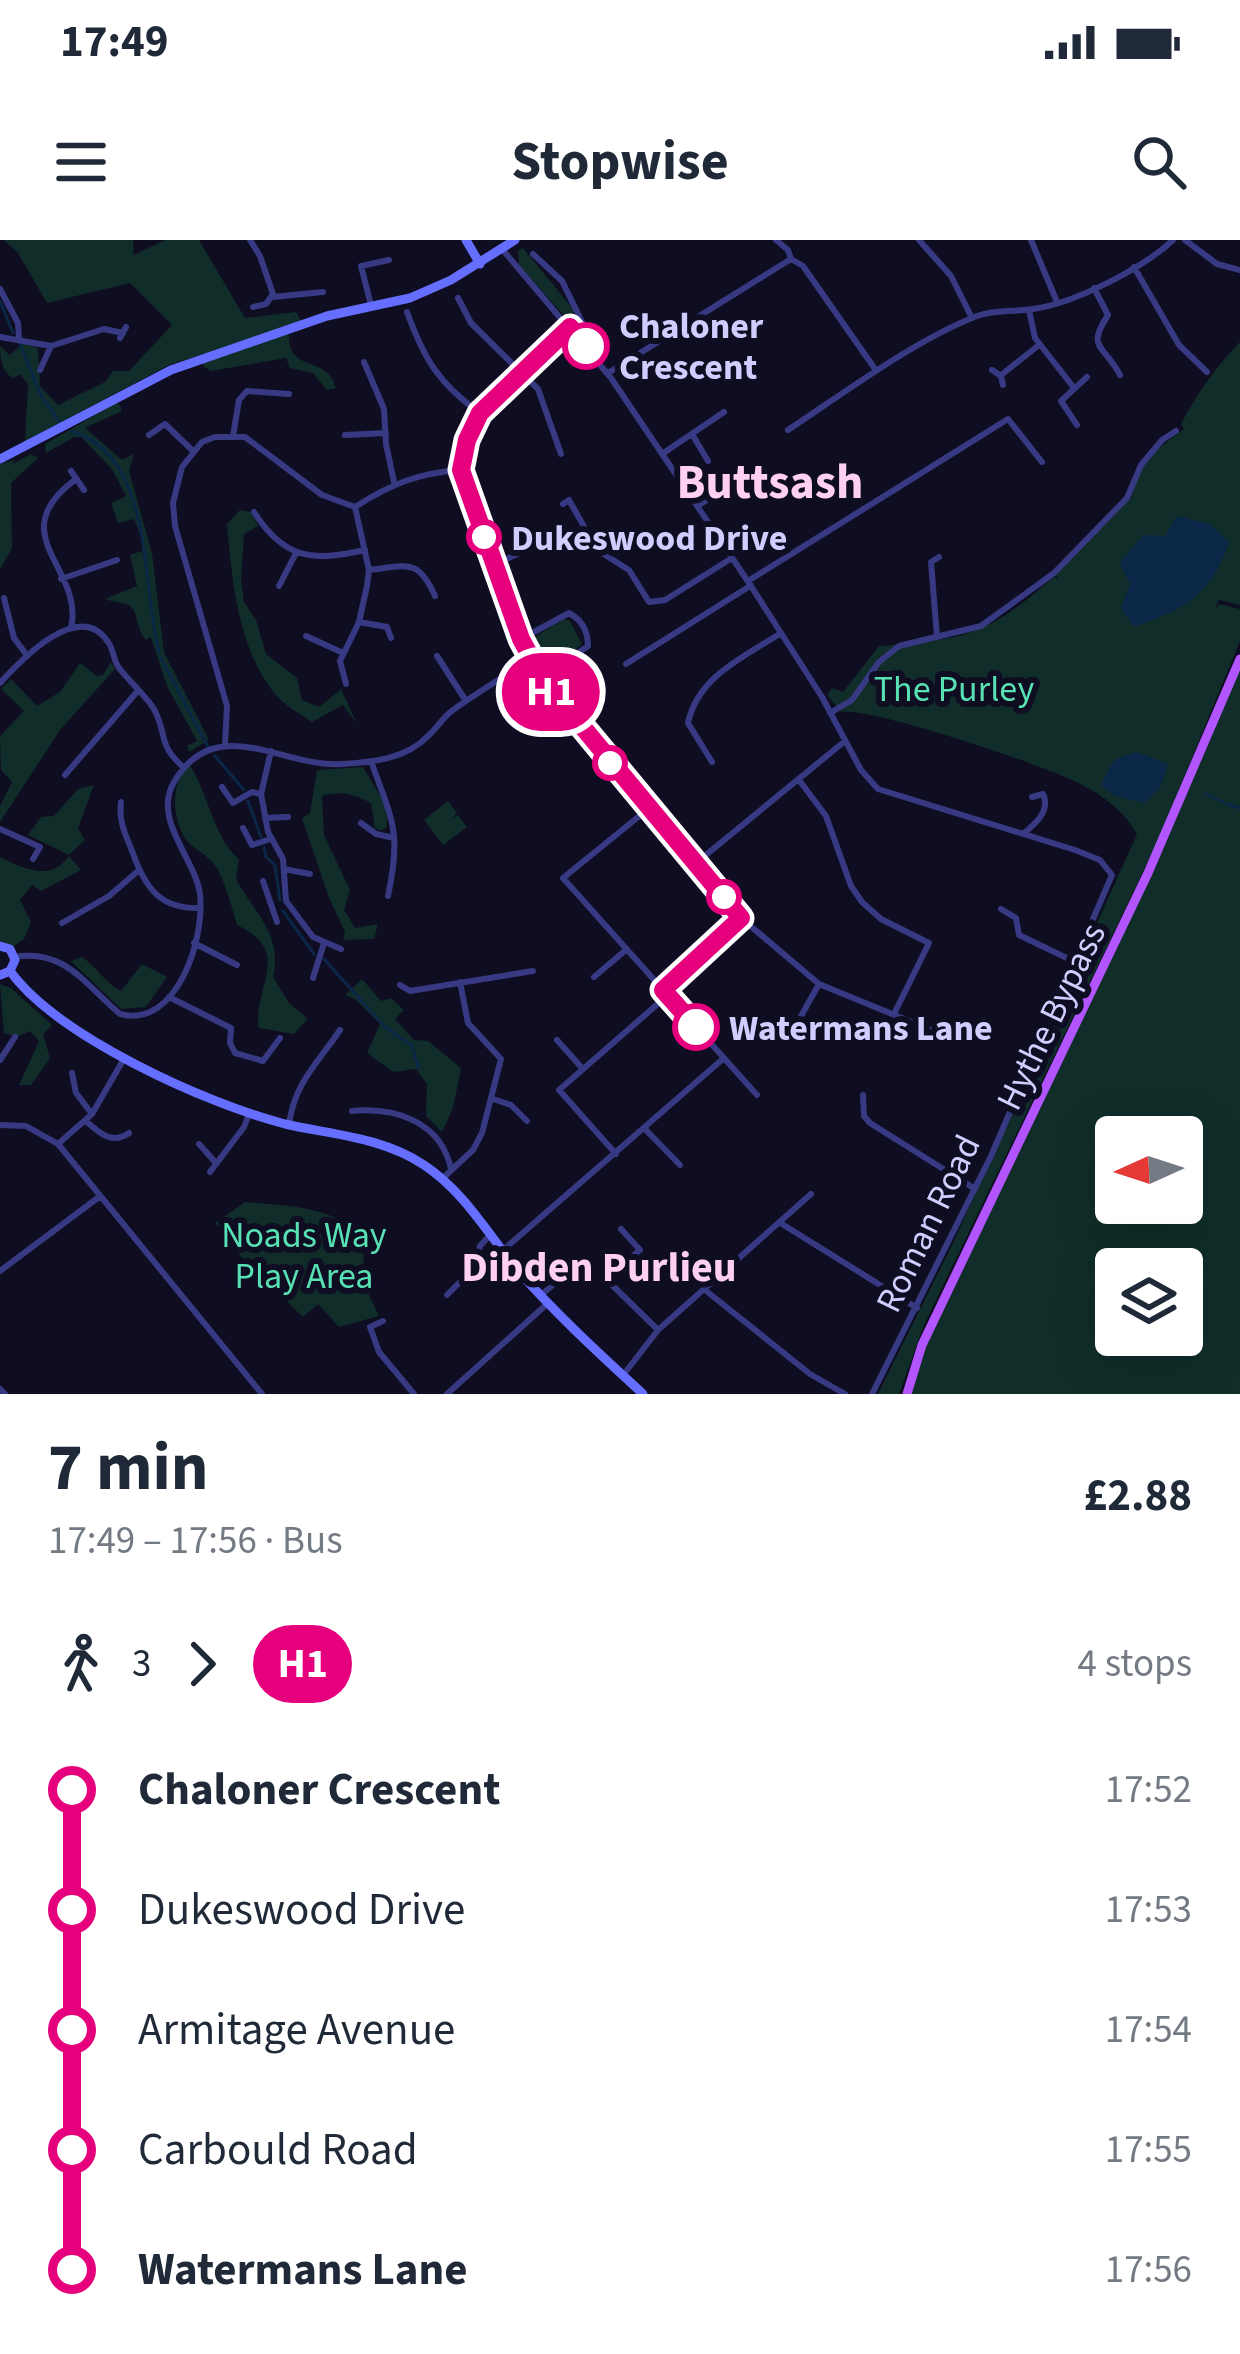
<!DOCTYPE html>
<html lang="en">
<head>
<meta charset="utf-8">
<style>
	body { margin:0; font-family:"Source Sans 3",sans-serif; background:#f6f6f7; color:#1f2937; height:100vh; display:flex; flex-direction:column; font-size:45px; white-space:nowrap }
	* { box-sizing:border-box; margin:0 }
	p { font-size:39px; color:#747a83 }
	.icon { flex:none; width:66px; height:66px; fill:none; stroke:currentColor; stroke-width:2; stroke-linecap:round; stroke-linejoin:round }
	.map { position:relative; height:1154px; overflow:hidden }
	.sheet { display:flex; flex-direction:column; background:#fff; flex:1 }
	.sheet>* { flex:none }
	.badge { padding:0 24px; border-radius:39px; font-size:42px; line-height:78px }
	.needle { width:78px; rotate:267deg }
	.buttons { position:absolute; left:1095px; top:876px; display:grid; gap:24px }
	.buttons a { display:grid; place-items:center; width:108px; height:108px; border-radius:12px; background:#fff; box-shadow:0 12px 48px #0002; font-size:60px }
	.map>.badge { position:absolute; translate:-50% -50%; box-shadow:0 0 0 6px #fff }
	.legs { display:flex; align-items:center; gap:18px; height:132px; padding:0 48px; font-size:39px }
	.legs p { margin-inline-start:auto }
	.overview { display:flex; align-items:center; justify-content:space-between; height:204px; padding:0 48px }
	h1 { font-size:66px; font-weight:700; line-height:90px }
	ul { padding:0 48px; list-style:none }
	li { display:flex; align-items:center; gap:42px; height:120px; font-size:45px }
	li i { display:grid; place-items:center; width:18px; height:100%; margin:0 15px; background:currentColor }
	li i::after { content:''; width:30px; height:30px; margin:-15px; border:9px solid; border-radius:50%; background:#fff }
	li p { margin-inline-start:auto }
	li:first-child i { background:linear-gradient(#0000 50%,currentColor 0) }
	li:last-child i { background:linear-gradient(currentColor 50%,#0000 0) }
	.status { display:flex; justify-content:space-between; align-items:center; height:84px; padding:0 60px; background:#fff; direction:ltr }
	.status svg { height:33px; fill:currentColor }
	header { display:flex; justify-content:space-between; align-items:center; height:156px; padding:0 48px; background:#fff; font-size:54px; font-weight:700 }
	.map>svg:first-child { display:block }
	.green { fill:#102d29; fill-rule:evenodd }
	.water { fill:#0b2748 }
	.lines { fill:none; stroke-linecap:round; stroke-linejoin:round }
	.stream { stroke:#0b2748; stroke-width:3 }
	.street { stroke:#373a83; stroke-width:6 }
	.secondary { stroke:#656eff; stroke-width:9 }
	.primary { stroke:#b255ff; stroke-width:9 }
	.line-1-casing { stroke:#fff; stroke-width:27 }
	.line-1 { stroke:#e6007e; stroke-width:18 }
	.stop-1-dot { fill:#fff; stroke:#e6007e; stroke-width:6 }
	.labels { text-anchor:middle; stroke-width:12; stroke-linejoin:round; paint-order:stroke }
	.stop-label { font-size:36px; font-weight:bold; fill:#d0ceff; stroke:#0f0d22; text-anchor:start }
	.park-label { font-size:36px; fill:#58e2b4; stroke:#0f0d22 }
	.street-label { font-size:36px; fill:#d0ceff; stroke:#0f0d22 }
	.quarter-label { font-size:42px; font-weight:bold; fill:#ffd0f2; stroke:#0f0d22 }
	.district-label { font-size:48px; font-weight:bold; fill:#ffd0f2; stroke:#0f0d22 }
</style>
</head>
<body>
<div class="status"><b>17:49</b><svg viewBox="0 0 49 12"><path d="M0 12V9h3v3zM5 12V6h3v6zM10 12V3h3v9zM15 12V0h3v12zM26 1h20v11H26zM47 4h2v5h-2z"/></svg></div>
<header><svg class="icon" aria-label="menu" viewBox="0 0 24 24"><path d="M4 6h16M4 12h16M4 18h16"/></svg>Stopwise<svg class="icon" aria-label="search" viewBox="0 0 24 24"><circle cx="10" cy="10" r="6"/><path d="M15 15l6 6"/></svg></header>
<div class="map">
<svg width="1240" height="1154" viewBox="0 0 1240 1154">
	<rect width="100%" height="100%" fill="#0f0d22"/>
	<path class="green" d="M4,0H133L134,15L165,0H199L245,78L296,72L302,82L169,125L25,201L28,144L20,134L13,138C2,132 0,118 0,106L10,115L23,103L38,108L40,146L58,165L105,142L113,131H129L172,85L130,43L47,63L18,13Z
		M523,8L573,69L575,88L519,25L518,11Z
		M289,93C287,135 327,113 336,148L327,150L313,133L290,128L286,118L211,131L204,127L202,121Z
		M1240,102V365L1219,360L1215,369L1219,364L1240,369V401L1156,605L924,1085L899,1154H878L954,1001L1137,594C1123,569 1100,553 1074,541C1039,524 872,467 841,472L827,455L832,448L843,452L879,406C968,399 986,396 1054,337L1059,339L1055,334L1131,258L1139,233L1155,211L1184,189L1181,184C1197,153 1216,127 1240,102Z
		M118,162L122,171L85,188L122,220L134,214L129,231L152,313L164,412L209,500L189,512L187,506L197,501L167,446L151,397L146,400C136,389 138,373 131,367C125,362 111,362 105,359L137,346L130,315L142,311L143,301L134,279L118,283L111,263L126,256L112,229L81,197H74L46,213L45,204Z
		M31,214L38,218L11,243L12,308L0,329V224L14,220L13,224Z
		M240,270L251,272L258,286L244,294L241,341L244,362L256,380L266,414L297,438L302,460L319,467L341,449L357,484L343,465L312,482C300,474 284,465 275,454C238,409 232,340 227,284Z
		M564,379L570,381L582,404L550,429H543L528,401Z
		M111,422L115,429L60,490L0,582V566L12,542L1,530L0,496L24,471L1,449L11,439L37,466L60,452L80,423L97,436L103,435Z
		M1240,426V1154H911L929,1097ZM1116,897H1182V963H1116ZM1116,1029H1182V1095H1116Z
		M190,525C208,554 215,600 239,619L236,639C255,674 283,695 273,737L289,763L308,779L294,794L259,788C252,746 295,713 237,685C232,667 226,646 218,630C211,617 200,613 190,604C171,584 169,542 190,525Z
		M363,527L387,567V587L381,591L375,588L371,563C354,554 340,550 322,556L324,595L350,650L344,670L355,688L378,684L374,699L343,700L345,692L328,655L302,578L310,573L317,530Z
		M94,545L78,588L85,600L69,615L28,595L41,577L54,576L78,549Z
		M448,561L457,573L450,580L458,575L467,587L443,605L424,580Z
		M69,616L81,630L41,651L32,645L20,660L31,682L24,699L14,706L0,701V617C24,629 51,642 69,616Z
		M82,717C98,728 105,743 121,751L142,724L167,737L146,767L121,769L71,721Z
		M362,739L381,761L391,758L404,770L395,779L414,800L428,801L461,828L453,868L442,892L426,876L427,844L416,829L393,832L367,813L380,784L356,760L345,755Z
		M0,744L11,748L52,785L43,794L50,818L31,845H19L39,801L30,791L17,797L4,793Z
		M245,962C286,966 365,965 364,1022L357,1029L379,1076L339,1087L318,1064L303,1077L242,1018L215,983Z"/>
	<path class="water" d="M1177,276L1210,284L1229,303C1209,357 1186,368 1134,387L1121,368L1130,344L1120,323L1143,295L1165,296Z
		M1136,512L1168,524L1160,547L1144,563L1113,555L1101,545L1114,520Z"/>
	<g class="lines">
		<path class="stream" d="M0,61L13,93
			M20,104L40,153L59,182
			M71,191C155,215 141,346 159,412
			M161,418L208,507
			M215,516L244,550
			M1206,554L1223,562
			M248,561L261,597
			M1227,564L1240,568
			M264,607L266,617L275,625L280,660
			M283,671L314,714
			M324,719L384,786L412,806L419,829"/>
		<path class="street" d="M250,0L260,16L273,54L266,64L253,67
			M776,0L788,10L791,19L803,26L875,129
			M919,0L951,36L972,78
			M1031,0L1057,62
			M1185,0L1217,24L1240,30
			M502,9L611,138L751,346L822,457L861,530L878,549L1075,610L1100,620L1112,635L991,916L872,1154
			M533,14L562,41L585,88L600,107
			M1134,27L1179,105L1207,132
			M1094,48L1108,75C1086,109 1103,103 1120,135
			M0,49L18,83L19,99
			M273,57L323,52
			M458,58L471,83L538,149L561,214
			M371,65L361,26L389,20
			M1029,70L1035,98L1074,148
			M407,72C424,119 439,144 480,173
			M570,87L480,173L467,200L461,230L531,419L562,466L648,569L741,678L819,744L936,792
			M0,97L51,106L104,89L123,93
			M120,98L126,87
			M364,122L384,169L386,204L394,242
			M40,130L51,106
			M992,130L1001,136L1003,145
			M608,133L791,19
			M1000,136L1039,105
			M1077,185L1061,161L1087,137
			M788,190C844,153 915,100 977,76C996,69 1014,72 1033,69C1075,63 1142,29 1173,0
			M692,194L708,221
			M149,195L165,184L192,210
			M345,195L386,193
			M233,196L239,160L247,151L289,154
			M662,214L724,172
			M71,231L84,250
			M563,264L569,260L591,299L602,313L629,330L649,362L665,360L732,318
			M697,266L733,245L724,231
			M254,272C284,319 312,322 365,310
			M493,325L535,306
			M369,330C406,326 418,317 435,356
			M61,339L117,320
			M748,341L1008,179L1042,222
			M279,346L296,313
			M4,358L14,398L26,414
			M359,382L387,387L391,398
			M71,388C85,328 0,295 76,239
			M306,396L341,412
			M937,397L931,322L939,317
			M521,399L569,373C582,380 588,391 588,406L542,438
			M437,416L466,461
			M626,424L750,346
			M0,443C20,421 79,358 108,402C114,410 113,420 119,428C128,440 150,460 155,471C168,498 157,503 184,528
			M346,444L340,421L359,382L367,346L369,330L355,267
			M830,473L852,460L879,422L899,406L981,386L1054,333L1127,258L1141,225L1162,200L1176,191
			M225,504L227,466L175,286L173,263L182,227L202,202L215,197H245L322,255L355,267C391,244 418,233 461,230
			M271,511L261,554L268,592L283,619L286,661L313,697L341,709
			M371,521C392,581 402,590 388,656
			M712,522L688,483C698,436 744,417 781,393
			M65,535L136,453
			M799,540L826,576L851,646L862,662L881,679L929,703L894,774
			M222,547L233,563L252,552L260,554
			M121,562C118,585 128,598 135,619C148,652 163,669 200,668
			M648,569L563,638L757,855
			M265,578L288,577
			M361,583L376,594L394,598
			M243,588L252,605L271,599
			M0,589L40,607L33,619
			M1023,594C1035,584 1051,571 1043,554L1032,557
			M696,623L845,501
			M284,629L310,634
			M263,641L277,682
			M1001,669L1016,678L1019,695L1073,721
			M62,683L109,656L138,631
			M194,703L237,725
			M14,717C65,708 85,745 120,774C177,789 205,699 200,654C195,618 152,580 174,542C216,470 285,529 343,524C373,522 406,519 428,496C437,488 443,477 453,470C478,452 505,436 531,419
			M594,737L627,709
			M313,738L324,703
			M400,745L410,751L533,731
			M664,749L741,678
			M169,757L231,788L230,803L235,813L263,821L280,798
			M801,776L819,744
			M557,800L582,828
			M125,817L92,874L58,904L262,1154
			M0,820L15,797
			M72,833L76,853L92,874
			M863,855L864,876L870,883L975,949
			M493,859L511,865L527,881
			M352,871C396,867 441,882 451,929
			M86,881C99,893 112,905 129,893
			M0,885L26,886L58,904
			M289,885C294,843 318,823 340,790
			M644,888L680,925
			M199,904L216,923
			M616,914L559,850L668,755
			M210,932L244,887L249,874
			M442,939L473,910L482,893L501,819L468,783L460,742
			M782,984L917,1068
			M621,989L640,1010L606,1039L658,1090
			M502,1011L724,818
			M0,1031L99,957
			M705,1050L810,1134L845,1154
			M447,1055L474,1028L480,1006L489,996
			M541,1055L560,1039
			M383,1081L370,1087L379,1112L414,1154
			M624,1134L658,1090L811,954
			M0,1149L5,1154
			M447,1154L547,1064"/>
		<path class="secondary" d="M466,0L480,24
			M0,219L171,130L327,76L410,58L451,40L515,0
			M0,706L10,709L15,720L10,731L0,735
			M10,731C58,797 207,864 285,884C333,895 382,897 424,925C465,952 489,996 520,1033C558,1076 601,1115 643,1154"/>
		<path class="primary" d="M907,1154L922,1105L1148,633L1240,419"/>
	</g>
	<g class="lines">
		<g class="line-1-casing">
			<path id="line-1" d="M586,106L570,87L480,173L467,200L461,230L521,399L542,438L741,678L663,750L696,787"/>
		</g>
		<use href="#line-1" class="line-1"/>
	</g>
	<g class="stop-1-dot">
		<circle cx="586" cy="106" r="21"/>
		<circle cx="484" cy="297" r="15"/>
		<circle cx="610" cy="523" r="15"/>
		<circle cx="724" cy="657" r="15"/>
		<circle cx="696" cy="787" r="21"/>
	</g>
	<g class="labels">
		<g class="stop-label">
			<text x="619" y="98">Chaloner<tspan x="619" dy="41">Crescent</tspan></text>
			<text x="511" y="310">Dukeswood Drive</text>
			<text x="729" y="800">Watermans Lane</text>
		</g>
		<g class="park-label">
			<text x="954" y="461">The Purley</text>
			<text x="304" y="1007">Noads Way<tspan x="304" dy="41">Play Area</tspan></text>
		</g>
		<g class="street-label">
			<text transform="translate(1050 776) rotate(-64)" y="13">Hythe Bypass</text>
			<text transform="translate(927 983) rotate(-64)" y="13">Roman Road</text>
		</g>
		<g class="quarter-label">
			<text x="599" y="1041">Dibden Purlieu</text>
		</g>
		<g class="district-label">
			<text x="770" y="258">Buttsash</text>
		</g>
	</g>
</svg>
<div class="buttons">
<a><svg class="needle" viewBox="-14 -14 28 28"><path d="M0-13l5 13h-10z" fill="#e53935"/><path d="M0 13l5-13h-10z" fill="#747a83"/></svg></a>
<a><svg class="icon" aria-label="layers" viewBox="0 0 24 24"><path d="M12 4l9 5-9 5-9-5zM3 14l9 5 9-5"/></svg></a>
</div>
<b class="badge" style="left:551px;top:452px;background:#e6007e;color:#fff">H1</b>
</div>
<section class="sheet">
<div class="overview"><div><h1>7 min</h1><p>17:49 – 17:56 · Bus</p></div><b>£2.88</b></div>
<div class="legs"><svg class="icon" aria-label="walk" viewBox="0 0 24 24"><circle cx="13" cy="4" r="2"/><path d="M13 8l-2 6 4 7M11 14l-3 7M7 12l3-4h3l4 4"/></svg>3<svg class="icon" aria-label="forward" viewBox="0 0 24 24"><path d="M9 5l7 7-7 7"/></svg><b class="badge" style="background:#e6007e;color:#fff">H1</b><p>4 stops</p></div>
<ul>
<li><i style="color:#e6007e"></i><b>Chaloner Crescent</b><p>17:52</p></li>
<li><i style="color:#e6007e"></i><span>Dukeswood Drive</span><p>17:53</p></li>
<li><i style="color:#e6007e"></i><span>Armitage Avenue</span><p>17:54</p></li>
<li><i style="color:#e6007e"></i><span>Carbould Road</span><p>17:55</p></li>
<li><i style="color:#e6007e"></i><b>Watermans Lane</b><p>17:56</p></li>
</ul>
</section>
</body>
</html>
